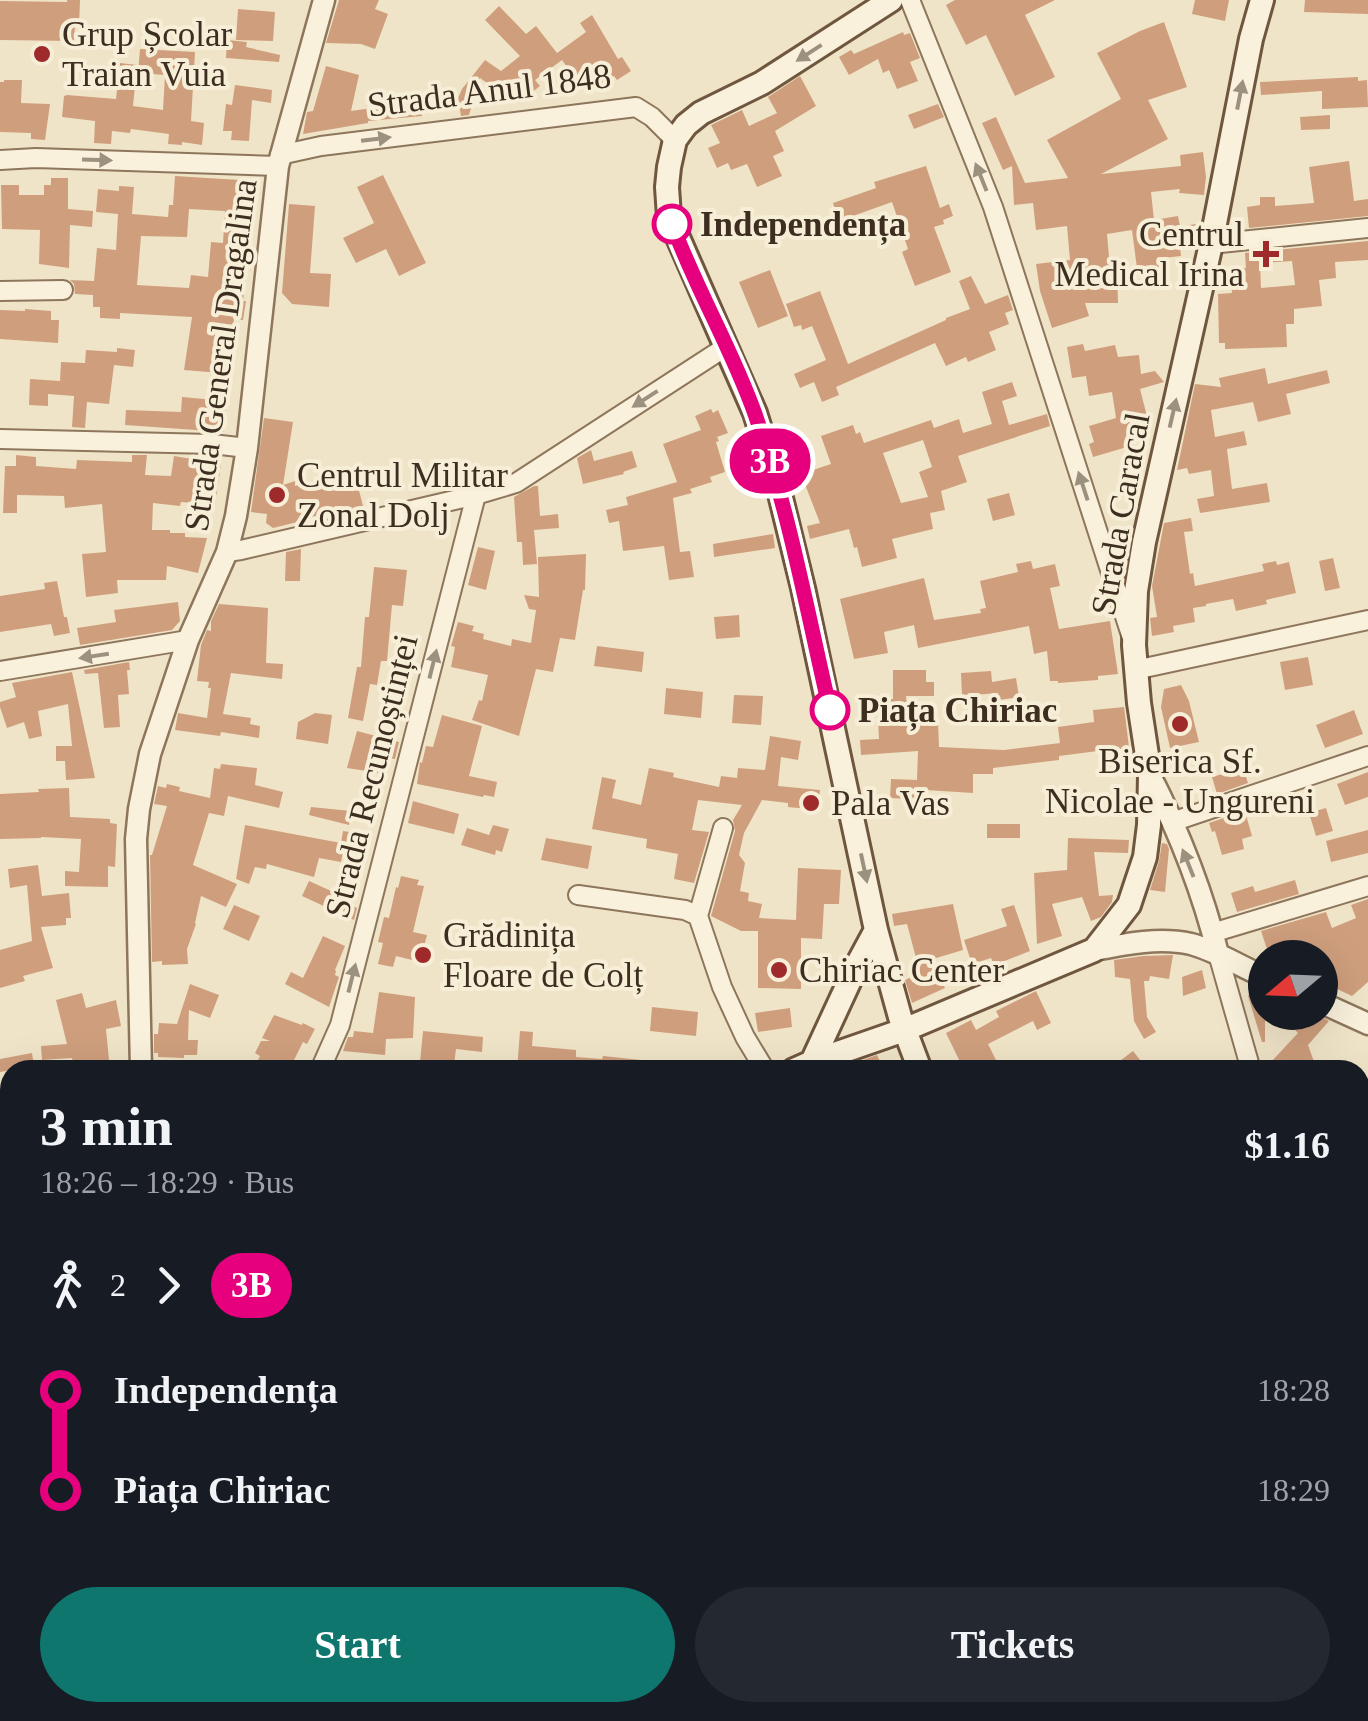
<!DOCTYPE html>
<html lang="en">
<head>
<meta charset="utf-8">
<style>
	body { margin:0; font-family:"Times New Roman",serif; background:#242831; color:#f1f3f6; height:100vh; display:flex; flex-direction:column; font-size:38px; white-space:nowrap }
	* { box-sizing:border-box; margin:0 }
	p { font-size:32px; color:#9ea1a6 }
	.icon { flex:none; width:55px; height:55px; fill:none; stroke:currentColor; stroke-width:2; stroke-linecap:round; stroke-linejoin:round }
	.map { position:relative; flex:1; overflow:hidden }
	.details { position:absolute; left:0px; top:1060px; width:1370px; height:662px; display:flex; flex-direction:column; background:#171b24; border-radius:30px 30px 0 0; box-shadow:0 10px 40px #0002 }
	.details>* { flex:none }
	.badge { padding:0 20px; border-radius:32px; font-size:35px; line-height:65px }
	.needle { width:65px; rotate:251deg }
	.fabs { position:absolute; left:1248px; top:940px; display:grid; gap:20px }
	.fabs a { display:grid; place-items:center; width:90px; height:90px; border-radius:50%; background:#171b24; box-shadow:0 10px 40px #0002; font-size:50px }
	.map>.badge { position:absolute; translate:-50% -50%; box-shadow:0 0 0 5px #fff }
	.legs { display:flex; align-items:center; gap:15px; height:110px; padding:0 40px; font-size:32px }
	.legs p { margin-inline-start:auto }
	.headline { display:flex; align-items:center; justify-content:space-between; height:170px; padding:0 40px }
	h1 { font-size:55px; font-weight:600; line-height:75px }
	.button { display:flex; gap:20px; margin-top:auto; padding:20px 40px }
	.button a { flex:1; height:115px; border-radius:60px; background:#0f766e; color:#fff; font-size:40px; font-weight:600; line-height:115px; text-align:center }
	.button a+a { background:#242831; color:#f1f3f6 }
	ul { padding:0 40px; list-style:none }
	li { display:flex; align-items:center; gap:35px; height:100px; font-size:38px }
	li i { display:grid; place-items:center; width:15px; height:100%; margin:0 12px; background:currentColor }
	li i::after { content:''; width:25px; height:25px; margin:-12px; border:8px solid; border-radius:50%; background:#171b24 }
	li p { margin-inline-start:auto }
	li:first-child i { background:linear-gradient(#0000 50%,currentColor 0) }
	li:last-child i { background:linear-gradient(currentColor 50%,#0000 0) }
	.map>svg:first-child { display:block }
	.building { fill:#cf9f7d; fill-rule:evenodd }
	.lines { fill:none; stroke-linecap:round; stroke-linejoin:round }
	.minor-casing { stroke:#8d765c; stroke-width:22 }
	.tertiary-casing { stroke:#8d765c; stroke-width:25 }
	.secondary-casing { stroke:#6f573f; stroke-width:28 }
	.minor { stroke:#faf1dc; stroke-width:18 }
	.tertiary { stroke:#faf1dc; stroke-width:20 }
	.secondary { stroke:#faf1dc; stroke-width:22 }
	.oneway { fill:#9c907e }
	.line-1-casing { stroke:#fff; stroke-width:22 }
	.line-1 { stroke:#e6007e; stroke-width:15 }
	.poi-dot { fill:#9e2a2b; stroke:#f7eed8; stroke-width:4 }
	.stop-1-dot { fill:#fff; stroke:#e6007e; stroke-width:5 }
	.labels { text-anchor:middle; stroke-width:8; stroke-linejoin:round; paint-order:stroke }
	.poi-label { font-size:35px; fill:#3d2e20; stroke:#f7eed8; text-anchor:start }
	.street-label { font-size:35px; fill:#3d2e20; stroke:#f7eed8 }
	.stop-label { font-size:35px; font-weight:bold; fill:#3d2e20; stroke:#f7eed8; text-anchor:start }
</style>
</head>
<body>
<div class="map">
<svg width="1368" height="1721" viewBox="0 0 1368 1721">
	<rect width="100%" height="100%" fill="#f0e4c8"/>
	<path class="building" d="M67,0H80L79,26H75L74,41L0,40V1L67,2Z
		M339,0H379L375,9L388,14L375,49L361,44L326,43Z
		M955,0H1055L1025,15L1055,77L1015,96L986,35L966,45L946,5Z
		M1195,0H1229L1225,21L1192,14Z
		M1305,0H1368V14L1304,12Z
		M499,6L526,34L536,26L557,53L586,32L580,23L592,15L618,59L622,57L631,71L617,80L614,76L590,93L586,86L582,89L562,60L535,80L540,86L526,97L527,101L515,103L480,78L469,115L461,116L458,98L462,89L485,60L501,71L520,56L485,20Z
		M238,9L275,12L273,41L236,40Z
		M1164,22L1187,87L1148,100L1168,139L1101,174L1181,166L1180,155L1203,152L1206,177L1204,195L1179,193L1180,189L1151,192L1154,220L1178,216L1180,226L1197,224V236L1179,238L1181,256L1163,258L1166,277L1143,280L1142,275L1138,276L1132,230L1107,234L1110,268L1117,267L1118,303H1085L1089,316L1052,328L1040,291L1036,264L1070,260L1067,226L1036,230L1033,203L1014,205L1012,166L1003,170L982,123L996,117L1025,183L1068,178L1047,140L1121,99L1097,53L1140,31Z
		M903,32L904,35L910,33L920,58L910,62L918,81L897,89L889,70L883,73L878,59L849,75L839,57L851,50L854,54Z
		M227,40L247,42L246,47L280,55L279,62L226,58Z
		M140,49L195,52L191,121L204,123L202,145L182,142V145L168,144L169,134L131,129L130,133L112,131L111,144L94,143L95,121L62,117L64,96L67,95L116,99L120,63L137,65L133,106L163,110L165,75L138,73Z
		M326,66L359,75L351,111L386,106V102H421L422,116L368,121V123L303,134L307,112L313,111Z
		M800,76L816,106L775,131L784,151L773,156L782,176L757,187L747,164L731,170L728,163L717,168L708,148L720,143L711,125L742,110L749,126L777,113L768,97Z
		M1358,77V81L1367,80L1368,107L1322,109V91L1261,95L1260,82Z
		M4,80H22L21,103L50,104L45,140L31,139V133L0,132V82H4Z
		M235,85L272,90L271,103L252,100L249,141L231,140L232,131H223L226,104L232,105Z
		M938,104L944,117L914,129L908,115Z
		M1330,115V129L1301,130L1300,117Z
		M1349,161L1354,201L1368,199V216L1249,228L1247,207L1260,205V197H1275V206L1314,203L1309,167Z
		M926,166L940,208L949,204L953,216L943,220L944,224L934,227L951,272L915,286L902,252L908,249L892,202L839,221L833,203L876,188L874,182Z
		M383,175L426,263L399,276L386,249L356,263L343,238L374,223L357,187Z
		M175,176L256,181L253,226L243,301H246L243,320L234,319L233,326L216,325L213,354L222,355L220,373L184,370L192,317L120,313V319L100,318V307H93V295L75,294L74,284L70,280L94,281L97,248L116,250L118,214L96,212L98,189L119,191V186L134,187L132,214L168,217L169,205H173ZM189,209L225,211L223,243L211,242L208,277L191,275L189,288L137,285L141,236L187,237Z
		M51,178H68V209L93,211L92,227L70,225L69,268L39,264L40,230L2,229L1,185H19V195H44V185H51Z
		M289,204L315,206L310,273L331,274L329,307L292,304L282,293Z
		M1368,241V260L1335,262L1336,278L1319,280L1322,306L1294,309V324H1286L1287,347L1225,349V343H1219L1218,294L1232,293L1230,269L1246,268L1245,253ZM1292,261L1295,285L1261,288L1260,263Z
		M770,270L788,316L758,328L739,282Z
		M971,276L985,304L1008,295L1013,310L1005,313L1009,324L989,332L996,350L968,362L966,357L946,366L935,343L836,387L839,395L822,402L814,382L800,388L794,374L826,360L812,326L802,330L801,325L794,327L786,304L820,291L848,364L946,320V318L970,309L959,281Z
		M25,309L51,311V320H59L58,343L0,339V310L25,311Z
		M1083,344L1085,351L1115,345L1118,357L1139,355L1141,374L1155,371L1164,382L1140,389L1149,424L1130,430L1134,445L1093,457L1089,444L1094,442L1089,426L1116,418L1112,392L1089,396L1086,376L1072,378L1067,347Z
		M117,348L135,350L133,367L114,365L109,404L87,402L85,428L72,427L74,396L48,394V406L29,405L30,379L60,381L61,362L85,363L86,350L117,352Z
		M1265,368L1268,384L1327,370L1330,383L1286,394L1291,414L1258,422L1253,402L1211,410L1215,437L1244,431L1247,445L1227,449L1232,489L1267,483L1270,502L1200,513L1197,499L1214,496L1211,470L1189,474L1187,468L1177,470L1195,384L1221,387L1219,378Z
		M1012,382L1017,396L1002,401L1009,425L1047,414L1050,426L958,456L967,482L941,491L945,510L930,513L933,529L892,539L897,558L862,567L857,547L854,548L849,529L810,539L807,526L820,523L801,474L831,464L821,436L853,425L856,434L860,432L864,443L931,420L934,428L959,419L963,433L992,424L982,392ZM923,440L932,467L919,472L928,497L901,503L883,453Z
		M182,397L227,401L224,432L125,425L126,410L181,412Z
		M711,409L713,413L718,410L728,433L717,437L719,441L716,442L725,472L710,477L712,482L690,489L692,493L673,498L680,552L690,551L694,577L669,580L664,546L623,551L619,521L609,523L606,510L628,505L626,497L677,482L663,444L701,430L695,416Z
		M264,418L293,422L283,485L295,481V486L354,471L363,506L273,528L266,523L267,514L251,512Z
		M591,450L594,461L632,451L637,467L623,472L624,474L583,484L577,458Z
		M16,455L36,457V466L76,469L77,460L132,462V455H147L145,475L171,476L174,456L221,464L215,505L181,502L180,506L153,503L152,530H170V533H185V537L207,538L198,573L167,566L166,580H117L118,593L86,597L82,554L106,552L102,504L65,508L64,496L17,495V513H3L5,466H16Z
		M534,486H538L540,516L558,514L559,528L534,530L537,564L523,565L522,542H517L514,497Z
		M1009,493L1015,515L993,521L987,499Z
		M1191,518L1193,531L1184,532L1190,574L1193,573L1195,586L1264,571L1262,564L1276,561L1277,565L1289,562L1296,593L1266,600L1267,604L1236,611L1233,599L1206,604V606L1193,608L1195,622L1173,626L1174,632L1152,636L1150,618L1157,617L1152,586L1164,523Z
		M773,534L775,548L714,557L713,544Z
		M478,547L495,551L486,590L468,585Z
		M301,549L300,581H285L286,552Z
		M586,554L585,590H583L575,640L560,638L553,672L536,669L519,736L472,720L479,700L482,701L488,675L451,667L455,647L451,646L458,622L474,626L472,631L484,634L483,639L511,646L512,639L531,643L536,610L529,609L524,595L539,597L538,557Z
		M1333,558L1340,588L1325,591L1319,561Z
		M1031,561L1033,569L1055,564L1060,586L1050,588L1059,629L1110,621L1118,674L1098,676V680L1058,683V681H1050L1047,651L1034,654L1029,626L918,648L914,625L884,632L888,653L854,659L840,599L924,578L934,620L981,613L980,609L986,608L980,581L1018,572L1016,564Z
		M374,567L407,570L403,606L392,605L387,661H381L377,685L370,684L363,721L348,718L357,667H361L365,617H369Z
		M57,581L64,617H67L70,633L54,636L51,624L0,632V596L45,589L44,583Z
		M178,602L180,621L172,630L80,645L77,628L116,622L114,610Z
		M219,604L268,608L266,663L283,664L282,679L231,673L223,714L251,718L250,724L260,726L259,738L221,732L220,736L175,730L178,713L207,718L211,688H208L209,682L197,681L201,645L207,630L211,631V621Z
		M739,615L740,637L716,639L714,617Z
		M597,646L644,652L642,672L594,666Z
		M1308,657L1313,685L1285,690L1280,662Z
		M129,662L130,670H127L129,694L118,695L120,727L104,728L98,673L85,674L84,670Z
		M893,670H926V682H934V696H906L908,723L938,721L939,747L1004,750L1060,743L1058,727L1094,722L1093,710L1124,707L1129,747L1098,754V751L1059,756V760L993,768V774H973V793L926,790V800L890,798L891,779L917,780L918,751L861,755L860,740L879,739L877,700L893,699Z
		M991,671L992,682L1016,678L1019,697L999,700L998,693L962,696L961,673Z
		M72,672L77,695L95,778L66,780L65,761H56V746H72L68,704L38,711L42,736L29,739L24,722L7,728L0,707V702L16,697L12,683Z
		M1181,685L1189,701L1199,742L1170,748L1161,707L1164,689Z
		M666,688L703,692L701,718L664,714Z
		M734,695L763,696L761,725L732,723Z
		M1354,710L1363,734L1325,748L1316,725Z
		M315,713L332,715L328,744L296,739L298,722Z
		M442,715L482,726L469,776L497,782L494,797L484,795L483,797L417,784L420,762L422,763L426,746L433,747Z
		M357,731L399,742L395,759L388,758L386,774L347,768Z
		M770,736L801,741L798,760L781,757L778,786L820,790L818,810L788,807V803L762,800L744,833L739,855L745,863L740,891L749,893L748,901L762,904L759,918L796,920L798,868L841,870L839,904H824L822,939L801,938V989L758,988V931H741L711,916L735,831L733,820L742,805L698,800L692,830L709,832L694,883L674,879L678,854L646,848L647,839L592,829L602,777L616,780L612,798L641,805L649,768L674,773L673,777L719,787L721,776L737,778L738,768L765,770Z
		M221,764L257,768L255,785L283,792L279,808L228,796L224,816L209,813L193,865L237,884L226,907L201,896L195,923L196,924L187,949L188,964L162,965V961L152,962L150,855H152L167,806L154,804L158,786L166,788L167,784L180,787L179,791L210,798L214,768L220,769Z
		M1243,768L1248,783L1217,794L1212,777Z
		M1368,772V797L1345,805L1337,784Z
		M69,788L70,817L110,819V823L117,824L115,867L108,866V887L65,886V871L79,872L81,839L41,837V838L0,839V794L39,792L38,789Z
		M413,801L459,814L454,834L408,823Z
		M311,807L351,811L349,825L309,815Z
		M1326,808L1333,831L1316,836L1309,813Z
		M1241,812L1242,816L1246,815L1252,836L1242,839L1244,849L1222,855L1215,831L1212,832L1209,823Z
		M987,824H1020V838H987Z
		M245,825L341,843L343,831L363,834L361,850L344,847L341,862L319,858L314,877L267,864L266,869L255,867L249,884L236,879Z
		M493,825L509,829L502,852L496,850L495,855L461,845L467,828L489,835Z
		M1368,830V853L1331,862L1326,841Z
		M546,838L592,846L588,869L541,860Z
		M1068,838L1129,840L1128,853L1094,852L1099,896L1113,895L1112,902L1101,917L1091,921L1082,897L1052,904L1062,936L1037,944L1034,873L1067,870Z
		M1162,843L1167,844L1169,849L1165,892L1150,890L1159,861Z
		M38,865L42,896L69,893L71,918H66V925L41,927L53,968L23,976L25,981L0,988V950L32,941L27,885L10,888L8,869Z
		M401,876L419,880L417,885L424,886L413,932L427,935L420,962L396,956L393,967L378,964L383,943L378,942L384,917L389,918L396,887L398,888Z
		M1295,880L1299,894L1237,912L1231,893L1253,886L1255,892Z
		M309,881L340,895L338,899L357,908L354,920L302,896Z
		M1368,899V982L1352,996L1335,988L1320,966V958H1283L1279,948L1268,952L1261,931L1326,912L1332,928L1356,918L1351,905Z
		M953,904L963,950L933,959L945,988L912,1003L905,980L920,973L907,924L894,926L892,914Z
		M234,905L260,916L249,941L223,929Z
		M1014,905L1030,951L994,965L991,958L972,964L964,940L1007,926L1001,909Z
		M323,936L345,946L335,970L336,971L335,975L339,977L329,1007L285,984L291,972L303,978Z
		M1173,955L1169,979L1150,976L1149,981H1144L1147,1017L1156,1032L1144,1039L1134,1021L1130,979L1115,977L1114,960L1143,956Z
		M1202,970L1206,988L1183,996L1182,977Z
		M190,984L219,995L210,1018L189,1010L188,1040H198L197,1055H184V1058L158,1057V1053H154V1034H158L159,1023L177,1024Z
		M1254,988L1265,991V1042H1262L1248,996Z
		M1036,991L1051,1023L1037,1030L1033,1021L988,1044L1001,1070H964L946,1033L971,1020L976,1030L999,1017L996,1011Z
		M379,992L415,997L413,1038L386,1039L385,1055L343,1051L348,1037H353L354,1031L373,1033Z
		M82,993L86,1008L116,1000L121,1026L106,1029L109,1060L73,1063L72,1058L42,1060L41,1046L67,1044L56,1000Z
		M652,1007L698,1012L696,1036L650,1031Z
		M790,1008L792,1027L758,1032L755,1013Z
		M1295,1012H1312L1329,1021L1308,1045L1317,1070H1274L1271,1062L1298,1033L1287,1022Z
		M274,1015L302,1025L303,1023L315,1029L307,1044L303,1042L289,1070H278L258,1060L260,1056L255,1053L261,1041H270L262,1038Z
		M423,1031L483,1037L482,1052L456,1049L454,1065L420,1062Z
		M520,1031L533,1032L532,1046L576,1050V1057L602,1059L603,1056L651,1061L650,1070H517Z
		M1133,1051L1148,1070H1108Z
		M32,1053L34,1066L0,1072V1059Z
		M877,1055L884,1070H835Z"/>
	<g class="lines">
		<g class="minor-casing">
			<path id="minor" d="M910,0L993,207L1131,635
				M280,155L321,146L636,107L652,117L675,140
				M0,160L36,158L278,166
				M1211,244L1368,228
				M0,291L63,290
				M0,439L212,444L247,448
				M227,552L241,550L476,495L516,483L727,346
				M1135,670L1368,620
				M0,671L188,640
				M1172,822L1368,756
				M578,895L685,910L698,916L722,987L745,1037L765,1070
				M698,916L723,828
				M1212,933L1368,886
				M1218,954L1251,1070
				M320,1070L340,1025L476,495
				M0,1278L10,1277
				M1360,1324L1368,1321
				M1360,1427L1368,1425
				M1360,1441L1368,1466
				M1360,1671L1368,1663
				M675,1712L676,1721
				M1117,1712L1125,1721
				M1312,1721L1320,1712"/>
		</g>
		<g class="tertiary-casing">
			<path id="tertiary" d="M1150,775C1179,832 1203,893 1218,954
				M1094,950C1125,944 1159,937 1191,944C1217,951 1241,967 1265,977
				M1320,1002L1368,1024
				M141,1070L136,839L139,809L150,754L188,640L227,552L236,516L247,448L278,166L324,0
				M90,1721L91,1712"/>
		</g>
		<g class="secondary-casing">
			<path id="secondary" d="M891,0L762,83L701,113L686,125L675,140L669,167L667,187L669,217L755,413L779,490L803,588L876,930L900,1017L920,1070
				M812,1062L856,967L876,930
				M794,1070L812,1062L904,1030L1094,950L1129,905L1145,857L1149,825L1150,775L1139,703L1134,645L1136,591L1144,542L1211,244L1251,39L1262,0
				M1157,1712L1160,1721
				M362,1721L369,1712"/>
		</g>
		<use href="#minor" class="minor"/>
		<use href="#tertiary" class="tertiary"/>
		<use href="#secondary" class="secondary"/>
	</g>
	<defs><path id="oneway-solid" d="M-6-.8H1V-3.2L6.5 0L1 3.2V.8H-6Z" transform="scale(2.5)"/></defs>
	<g class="oneway">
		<use href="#oneway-solid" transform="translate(809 53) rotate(147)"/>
		<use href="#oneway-solid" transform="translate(1240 95) rotate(-79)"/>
		<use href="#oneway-solid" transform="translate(376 139) rotate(-7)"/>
		<use href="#oneway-solid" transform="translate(97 160) rotate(2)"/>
		<use href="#oneway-solid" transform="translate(981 177) rotate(-112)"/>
		<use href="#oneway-solid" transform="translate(645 399) rotate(147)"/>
		<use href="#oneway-solid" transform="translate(1173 413) rotate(-77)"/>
		<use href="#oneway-solid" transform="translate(1083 486) rotate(-108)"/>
		<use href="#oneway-solid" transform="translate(94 656) rotate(171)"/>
		<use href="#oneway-solid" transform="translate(433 664) rotate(-76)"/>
		<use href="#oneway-solid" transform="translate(1188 863) rotate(-112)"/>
		<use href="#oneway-solid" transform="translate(864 868) rotate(78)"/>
		<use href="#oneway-solid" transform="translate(352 978) rotate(-76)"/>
	</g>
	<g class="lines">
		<g class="line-1-casing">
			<path id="line-1" d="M672,224C696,289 732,349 755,414C789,510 807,611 830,710"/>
		</g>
		<use href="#line-1" class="line-1"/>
	</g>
	<g class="poi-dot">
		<circle cx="42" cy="54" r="10"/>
		<path d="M1261 239h10v10h10v10h-10v10h-10v-10h-10v-10h10z"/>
		<circle cx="277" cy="495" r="10"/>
		<circle cx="1180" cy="724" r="10"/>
		<circle cx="811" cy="803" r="10"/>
		<circle cx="423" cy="955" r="10"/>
		<circle cx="779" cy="970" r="10"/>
	</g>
	<g class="stop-1-dot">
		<circle cx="672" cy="224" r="18"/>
		<circle cx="830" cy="710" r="18"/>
	</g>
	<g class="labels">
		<g class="poi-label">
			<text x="62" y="46">Grup Școlar<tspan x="62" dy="40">Traian Vuia</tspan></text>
			<text x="1244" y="246" text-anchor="end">Centrul<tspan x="1244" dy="40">Medical Irina</tspan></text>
			<text x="297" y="487">Centrul Militar<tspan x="297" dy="40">Zonal Dolj</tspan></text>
			<text x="1180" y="773" text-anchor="middle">Biserica Sf.<tspan x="1180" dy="40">Nicolae - Ungureni</tspan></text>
			<text x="831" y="815">Pala Vas</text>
			<text x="443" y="947">Grădinița<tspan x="443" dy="40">Floare de Colț</tspan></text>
			<text x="799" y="982">Chiriac Center</text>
		</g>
		<g class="street-label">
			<text transform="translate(489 90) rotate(-7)" y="12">Strada Anul 1848</text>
			<text transform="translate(220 355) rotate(-82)" y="12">Strada General Dragalina</text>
			<text transform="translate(1120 514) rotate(-80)" y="12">Strada Caracal</text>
			<text transform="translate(371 776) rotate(-76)" y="12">Strada Recunoștinței</text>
		</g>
		<g class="stop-label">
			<text x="700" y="236">Independența</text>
			<text x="858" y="722">Piața Chiriac</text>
		</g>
	</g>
</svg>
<div class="fabs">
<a><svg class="needle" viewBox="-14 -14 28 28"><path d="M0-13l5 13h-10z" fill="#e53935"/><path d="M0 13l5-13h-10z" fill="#9ea1a6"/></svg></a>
</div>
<b class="badge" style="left:770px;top:461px;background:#e6007e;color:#fff">3B</b>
<section class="details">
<div class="headline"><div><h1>3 min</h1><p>18:26 – 18:29 · Bus</p></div><b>$1.16</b></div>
<div class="legs"><svg class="icon" aria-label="walk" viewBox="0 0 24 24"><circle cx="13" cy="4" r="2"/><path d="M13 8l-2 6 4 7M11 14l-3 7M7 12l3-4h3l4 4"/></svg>2<svg class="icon" aria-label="forward" viewBox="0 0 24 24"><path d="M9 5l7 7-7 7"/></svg><b class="badge" style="background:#e6007e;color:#fff">3B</b></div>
<ul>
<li><i style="color:#e6007e"></i><b>Independența</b><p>18:28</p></li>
<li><i style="color:#e6007e"></i><b>Piața Chiriac</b><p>18:29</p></li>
</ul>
<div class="button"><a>Start</a><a>Tickets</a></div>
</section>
</div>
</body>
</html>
